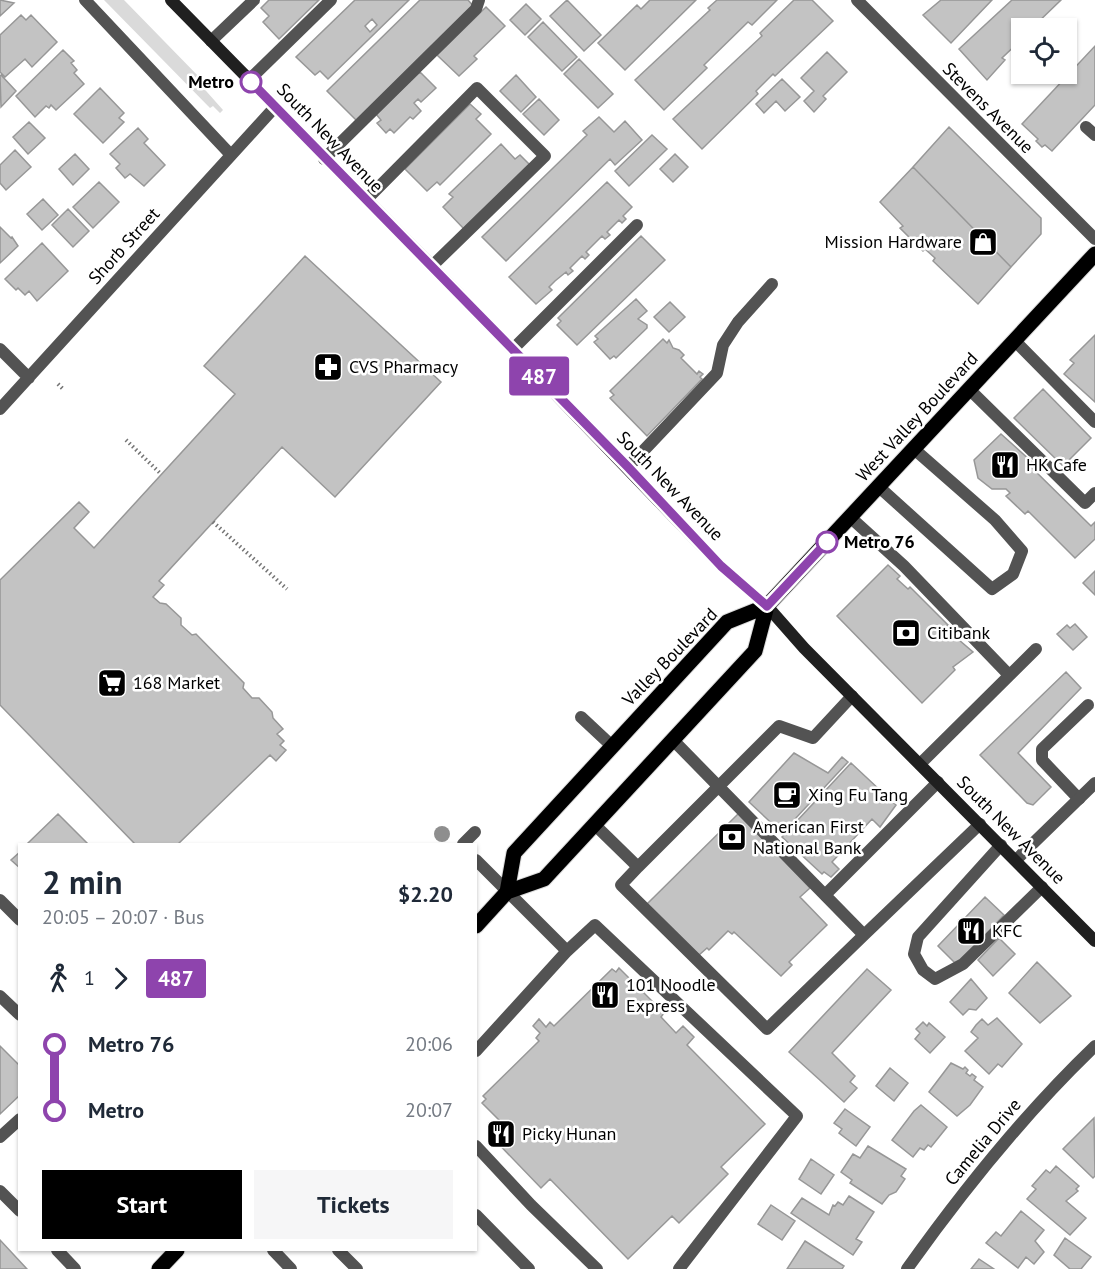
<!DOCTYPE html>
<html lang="en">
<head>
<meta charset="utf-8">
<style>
	body { margin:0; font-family:"PT Sans",sans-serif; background:#f6f6f7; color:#1f2937; height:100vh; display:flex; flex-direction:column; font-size:22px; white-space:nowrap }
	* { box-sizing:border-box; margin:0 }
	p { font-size:20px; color:#747a83 }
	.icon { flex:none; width:33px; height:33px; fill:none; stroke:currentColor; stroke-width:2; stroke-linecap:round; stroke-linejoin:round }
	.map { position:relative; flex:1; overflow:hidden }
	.details { position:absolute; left:18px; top:843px; width:459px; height:408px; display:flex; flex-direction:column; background:#fff; border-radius:0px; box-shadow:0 2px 4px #0004 }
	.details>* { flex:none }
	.badge { padding:0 12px; border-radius:4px; font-size:21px; line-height:39px }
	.controls { position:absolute; left:1011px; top:18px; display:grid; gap:12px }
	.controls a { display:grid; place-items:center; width:66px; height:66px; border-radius:0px; background:#fff; box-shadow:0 2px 4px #0004; font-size:30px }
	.map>.badge { position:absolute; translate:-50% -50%; box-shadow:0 0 0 3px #fff }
	.legs { display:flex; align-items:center; gap:9px; height:66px; padding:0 24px; font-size:20px }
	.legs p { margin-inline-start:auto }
	.summary { display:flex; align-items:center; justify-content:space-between; height:102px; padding:0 24px }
	h1 { font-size:33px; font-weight:800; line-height:45px }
	.button { display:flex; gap:12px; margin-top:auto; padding:12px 24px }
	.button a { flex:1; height:69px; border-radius:0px; background:#000; color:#fff; font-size:24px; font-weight:800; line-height:69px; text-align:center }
	.button a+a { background:#f6f6f7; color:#1f2937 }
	ul { padding:0 24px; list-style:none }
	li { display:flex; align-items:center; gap:21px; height:66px; font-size:22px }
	li i { display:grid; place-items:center; width:9px; height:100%; margin:0 8px; background:currentColor }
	li i::after { content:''; width:15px; height:15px; margin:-8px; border:4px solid; border-radius:50%; background:#fff }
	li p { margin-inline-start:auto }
	li:first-child i { background:linear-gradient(#0000 50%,currentColor 0) }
	li:last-child i { background:linear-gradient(currentColor 50%,#0000 0) }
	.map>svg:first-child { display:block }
	.green { fill:#dadada }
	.building { fill:#c3c3c3; stroke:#979797; stroke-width:1.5; fill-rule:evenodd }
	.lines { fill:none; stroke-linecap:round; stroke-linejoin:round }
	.primary-casing { stroke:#dbdbdb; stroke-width:17 }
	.path { stroke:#757575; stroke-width:4; stroke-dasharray:1.5 3; stroke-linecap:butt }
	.service { stroke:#535353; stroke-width:12 }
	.minor { stroke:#535353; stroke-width:12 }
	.secondary { stroke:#202020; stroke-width:12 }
	.primary { stroke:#000; stroke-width:15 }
	.tree { fill:#8e8e8e }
	.line-1-casing { stroke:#fff; stroke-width:14 }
	.line-1 { stroke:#8e44ad; stroke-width:9 }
	.stop-1-dot { fill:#fff; stroke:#8e44ad; stroke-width:3 }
	.labels { text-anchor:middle; stroke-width:5; stroke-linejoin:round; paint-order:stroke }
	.stop-label { font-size:18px; font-weight:bold; fill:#000; stroke:#fff; text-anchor:end }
	.street-label { font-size:18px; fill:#000; stroke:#fff }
	.poi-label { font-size:18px; fill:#000; stroke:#fff; text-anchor:start }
</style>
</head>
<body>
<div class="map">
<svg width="1095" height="1269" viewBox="0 0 1095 1269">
	<rect width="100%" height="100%" fill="#fff"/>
	<path class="green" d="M104,0H124L202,80L199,83L223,110L220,113L213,106L210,108Z"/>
	<path class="building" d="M0,0L14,3L0,16Z
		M269,0H319L279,39L263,22L269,16L261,8Z
		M355,0H409L328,79L320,71L315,75L296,57ZM372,19L377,25L370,32L365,26Z
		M420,0H468L475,8L358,122L327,91Z
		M567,0L601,35L584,51L550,16Z
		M650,0H696L625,70L598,43L637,5L641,9Z
		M717,0H777L752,25L748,22L704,65L707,68L664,110L635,80L710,10L708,8Z
		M794,0H812L833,21L775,76L773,74L756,91L758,94L702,149L673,119L762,36L760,33Z
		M941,0H992L951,43L923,15Z
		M1012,0H1061L1032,28H1022V39L1002,58L1005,60L987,80L959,49Z
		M526,4L541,19L525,35L510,20Z
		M486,7L505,26L474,56L477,59L459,76L437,55Z
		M21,15L26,20L31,15L57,42L32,67L25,59L5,77L0,72V35Z
		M543,22L577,57L562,71L528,37Z
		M1095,46V105L1052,151L1045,145L1042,147L1036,141L1038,139L1022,124Z
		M63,50L74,61L71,63L77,70L74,73L84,84L56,110L51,105L49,108L46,106L35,117L16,96Z
		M827,52L847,72L823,96L826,99L814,112L804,101L814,91L801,78Z
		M579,59L613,94L598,108L564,74Z
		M420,72L436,88L421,102L418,99L414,103L421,111L413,119L410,117L394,133L390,129L386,133L377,123L381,120L376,114Z
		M1,75L16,91L1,107L0,76Z
		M516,75L536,97L521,112L500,91Z
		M782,79L800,97L785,111L776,101L764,113L756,104Z
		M100,88L124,113L119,118L124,122L103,143L74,114Z
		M539,99L559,120L544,135L523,114Z
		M470,104L481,114L476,119L491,134L440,185L437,182L427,191L405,169Z
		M599,117L614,132L625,121L642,140L615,165L610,159L506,261L482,237L587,135L583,131Z
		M29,122L45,138L28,154L13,137Z
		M949,127L1041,218V234L1011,267L913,167Z
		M138,128L148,139L144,143L165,165L144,186L130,174L125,178L116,168L120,164L110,154Z
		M652,135L667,149L629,186L615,171Z
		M501,144L515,159L520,155L530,165L464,229L443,207L453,197L449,194Z
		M15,150L31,167L6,190L0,183V165Z
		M75,154L89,169L73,185L59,169Z
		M675,154L688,167L673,182L660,169Z
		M913,167L1011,267L978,304L933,261L935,258L925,249L923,251L900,228L903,226L880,202Z
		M99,182L119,202L93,228L73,207Z
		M607,182L632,207L623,216L626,219L622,223L619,220L607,232L610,235L605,239L602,236L586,252L589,255L585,259L582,256L570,268L573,271L568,275L566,272L555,281L549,287L552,290L536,304L509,277Z
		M43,199L58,215L42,230L27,214Z
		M68,209L89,231L73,247L52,225Z
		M0,227L11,238L12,237L18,246L0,263Z
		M641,236L665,260L577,345L557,325L561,321L558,318Z
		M42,243L68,271L37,301L29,291L25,295L18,288L16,290L5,279Z
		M305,256L441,382L335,497L282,447L159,581L164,585L153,597L160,603L166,604L181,618V625L192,635L196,634L244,683L243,688L252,698H259L272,712L273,718L283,729L277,734L284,741L280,745L286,750L276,761L270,755L178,844H135L0,705V580L79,502L89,512L74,528L94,548L235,394L204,366Z
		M636,299L647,311L638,319L647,325V328L616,358L614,356L610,359L594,342L598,339L595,336Z
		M670,302L685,317L669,332L654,317Z
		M1095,335V402L1064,374L1074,363L1070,360Z
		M663,339L667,343L669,340L673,348L679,350L684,355L681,358L697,374L699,371L703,374L700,377L702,379L647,436L610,398L614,395L610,391Z
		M1043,389L1091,438L1063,466L1014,418Z
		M1001,434L1032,462L1029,465L1091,526L1095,522V539L1075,558L1028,511L1025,514L1006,496L1010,493L1006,489H992L978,478L974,460Z
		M888,565L900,576L897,579L908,589L910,587L948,625L945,628L973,652L953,667L955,670L922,703L837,616Z
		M1095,571V595L1083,583Z
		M1075,624L1087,637L1073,650L1057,634L1067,625L1070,628Z
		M1066,672L1081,688L1018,753L1051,787L1033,805L1027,803L980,755Z
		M794,753L828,773L842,757L848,762L782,833L749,802Z
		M851,763L896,805L880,827L872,819L832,862L839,869L831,877L824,872L822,874L782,837Z
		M739,813L810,888L800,897L827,925L789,962L792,965L781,976L734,932L732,934L728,931L709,950L707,948L699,955L646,905Z
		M58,814L88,844H27Z
		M20,852V868L11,860Z
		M985,897L1004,915L957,965L938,946Z
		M999,938L1015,954L993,976L978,960Z
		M1037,962L1071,996L1040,1023L1009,993Z
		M619,968L664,1013L661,1017L676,1033L683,1026L694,1037L687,1045L765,1124L721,1167L728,1174L679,1223L672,1216L628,1259L550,1179L541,1188L489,1134L501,1122L482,1103L486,1099L483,1096L539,1041L536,1038L540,1033L533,1026L539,1019L546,1027L550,1022L554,1026L612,969L616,972Z
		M867,969L891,990L832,1053L855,1076L850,1082L857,1088L844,1102L789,1052Z
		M971,979L987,998L976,1010L969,1009L963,1015L950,1002Z
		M997,1018L1022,1044L1002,1067L998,1064L989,1074L965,1051L978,1038L971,1032L976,1025L982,1019L988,1025Z
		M923,1022L927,1026L929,1023L945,1037L930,1053L915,1039L920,1033L916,1029Z
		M0,1046L20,1066V1095L0,1114Z
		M951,1063L963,1069L965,1067L968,1070L966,1073L970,1076L972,1074L976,1077L974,1080L983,1087L970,1105L957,1116L929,1092Z
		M890,1068L908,1083L894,1101L876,1086Z
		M921,1105L947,1127L931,1147L928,1145L924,1150L920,1148L913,1157L892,1140L914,1111Z
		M845,1109L870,1127L856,1146L839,1133L842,1129L834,1123Z
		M1094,1118L1095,1176L1093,1178L1063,1149Z
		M868,1146L906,1169L901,1176L905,1179L896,1192L889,1195L882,1204L850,1183L852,1180L841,1172L853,1154L860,1158Z
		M811,1159L834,1175L821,1194L799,1179Z
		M1056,1166L1079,1186L1076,1189L1078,1191L1066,1201L1086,1218L1070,1235L1027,1199L1036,1189L1032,1186L1046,1170L1050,1173Z
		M849,1196L874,1212L856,1239L862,1242L853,1255L791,1213L802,1198L829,1215L833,1205L835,1206L838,1202L843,1205Z
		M771,1205L795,1221L782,1240L758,1224Z
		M1021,1211L1044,1230L1035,1241L1044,1252L1034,1264L1026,1257L1018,1268L986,1243L996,1232L1001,1236Z
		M1065,1238L1091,1257L1081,1269H1070L1054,1255Z
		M0,1240L27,1269H0Z
		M805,1241L844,1266L842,1269H787Z
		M979,1259L994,1269H971Z"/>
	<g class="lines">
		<g class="primary-casing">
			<path id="primary" d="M507,892L514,853L727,622L767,606L1095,254
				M476,926L507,892L544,879L755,651L767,606
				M159,1269L177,1250"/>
		</g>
		<path class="path" d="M58,384L64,390
			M126,440L161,474
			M213,522L287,589"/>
		<path class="service" d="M211,41L254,0
			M249,80L331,0
			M1086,127L1095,135
			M324,159L476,9L479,0
			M366,200L477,88L545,156L432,266
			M1014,340L1095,422
			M513,349L637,225
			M970,390L1085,503L1095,493
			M628,467L717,373L723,345L738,322L772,284
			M879,487L992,589L1013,574L1022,551L995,520L914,449
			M850,517L904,566L1009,675
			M581,717L612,746
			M673,740L864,935L980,824
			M920,764L1036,649
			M1079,799L1042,760V749L1088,705
			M595,825L638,867L621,885L767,1029L864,935
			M463,844L475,832
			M1001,845L918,937L914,954L923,970L935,979L963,964L1042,887
			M476,860L567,951L476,1051
			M638,867L779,726L813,738L852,696
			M825,895L938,782
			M0,900L20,920
			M567,951L595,925L797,1116L679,1269
			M0,996L20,1015
			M0,1137L20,1119
			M476,1146L531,1205L597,1269
			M476,1215L529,1269
			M273,1250L291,1269
			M338,1250L357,1269"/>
		<path class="minor" d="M85,0L231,155
			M857,0L1095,239
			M0,349L29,378
			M0,409L275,107
			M1016,860L1095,783
			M0,1191L20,1211
			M57,1250L75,1269
			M907,1269C964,1189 1024,1114 1095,1046"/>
		<path class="secondary" d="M171,0L432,266L721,566L767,606L804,648L1095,941"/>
		<use href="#primary" class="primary"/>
	</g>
	<circle class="tree" cx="442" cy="834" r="8"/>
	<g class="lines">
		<g class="line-1-casing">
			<path id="line-1" d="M251,82L628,467L721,566L767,606L827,542"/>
		</g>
		<use href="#line-1" class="line-1"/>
	</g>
	<defs>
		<g id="shop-square" transform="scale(1.5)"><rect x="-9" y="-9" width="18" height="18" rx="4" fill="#000" stroke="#fff"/><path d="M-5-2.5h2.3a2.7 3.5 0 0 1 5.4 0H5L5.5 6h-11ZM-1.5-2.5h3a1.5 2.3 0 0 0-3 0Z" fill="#fff"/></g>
		<g id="pharmacy-square" transform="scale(1.5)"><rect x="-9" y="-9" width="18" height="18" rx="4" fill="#000" stroke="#fff"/><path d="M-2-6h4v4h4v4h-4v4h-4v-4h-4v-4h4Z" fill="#fff"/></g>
		<g id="restaurant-square" transform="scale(1.5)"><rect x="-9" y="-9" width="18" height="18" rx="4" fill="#000" stroke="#fff"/><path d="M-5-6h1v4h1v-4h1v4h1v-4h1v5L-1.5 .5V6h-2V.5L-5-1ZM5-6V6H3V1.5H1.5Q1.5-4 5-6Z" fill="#fff"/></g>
		<g id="bank-square" transform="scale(1.5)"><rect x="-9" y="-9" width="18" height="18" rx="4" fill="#000" stroke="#fff"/><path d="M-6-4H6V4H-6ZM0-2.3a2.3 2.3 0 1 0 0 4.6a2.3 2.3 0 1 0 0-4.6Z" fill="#fff"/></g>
		<g id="supermarket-square" transform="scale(1.5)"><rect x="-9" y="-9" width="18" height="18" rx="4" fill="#000" stroke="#fff"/><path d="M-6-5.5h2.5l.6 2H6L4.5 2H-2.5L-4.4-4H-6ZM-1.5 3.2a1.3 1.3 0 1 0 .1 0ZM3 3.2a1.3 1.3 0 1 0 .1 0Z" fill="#fff"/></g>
		<g id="cafe-square" transform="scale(1.5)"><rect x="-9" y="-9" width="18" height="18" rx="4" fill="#000" stroke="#fff"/><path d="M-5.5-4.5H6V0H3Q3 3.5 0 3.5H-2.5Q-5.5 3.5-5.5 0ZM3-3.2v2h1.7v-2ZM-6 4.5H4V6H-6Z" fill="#fff"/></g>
	</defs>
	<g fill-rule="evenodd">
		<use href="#shop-square" x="983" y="242"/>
		<use href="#pharmacy-square" x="328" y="367"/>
		<use href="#restaurant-square" x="1005" y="465"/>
		<use href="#bank-square" x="906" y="633"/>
		<use href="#supermarket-square" x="112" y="683"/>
		<use href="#cafe-square" x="787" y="795"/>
		<use href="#bank-square" x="732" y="837"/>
		<use href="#restaurant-square" x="971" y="931"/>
		<use href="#restaurant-square" x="605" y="995"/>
		<use href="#restaurant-square" x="501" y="1134"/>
	</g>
	<g class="stop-1-dot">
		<circle cx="251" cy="82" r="10"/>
		<circle cx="827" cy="542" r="10"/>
	</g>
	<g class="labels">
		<g class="stop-label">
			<text x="234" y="88">Metro</text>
			<text x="844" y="548" text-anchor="start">Metro 76</text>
		</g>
		<g class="street-label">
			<text transform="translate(988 108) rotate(45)" y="6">Stevens Avenue</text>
			<text transform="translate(330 138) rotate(46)" y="6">South New Avenue</text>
			<text transform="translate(124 246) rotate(-48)" y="6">Shorb Street</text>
			<text transform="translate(917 417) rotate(-47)" y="6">West Valley Boulevard</text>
			<text transform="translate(670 486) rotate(46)" y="6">South New Avenue</text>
			<text transform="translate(670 657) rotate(-46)" y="6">Valley Boulevard</text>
			<text transform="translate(1011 830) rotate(45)" y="6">South New Avenue</text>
			<text transform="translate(983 1142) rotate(-50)" y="6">Camelia Drive</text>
		</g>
		<g class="poi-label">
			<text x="962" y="248" text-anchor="end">Mission Hardware</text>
			<text x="349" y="373">CVS Pharmacy</text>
			<text x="1026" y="471">HK Cafe</text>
			<text x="927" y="639">Citibank</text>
			<text x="133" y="689">168 Market</text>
			<text x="808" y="801">Xing Fu Tang</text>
			<text x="753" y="833">American First<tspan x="753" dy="21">National Bank</tspan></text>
			<text x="992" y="937">KFC</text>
			<text x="626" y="991">101 Noodle<tspan x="626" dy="21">Express</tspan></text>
			<text x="522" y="1140">Picky Hunan</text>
		</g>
	</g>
</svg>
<div class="controls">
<a><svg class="icon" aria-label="locate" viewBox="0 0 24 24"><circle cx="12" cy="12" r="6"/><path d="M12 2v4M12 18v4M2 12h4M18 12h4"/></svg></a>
</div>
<b class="badge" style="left:539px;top:376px;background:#8e44ad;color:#fff">487</b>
<section class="details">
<div class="summary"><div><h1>2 min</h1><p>20:05 – 20:07 · Bus</p></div><b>$2.20</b></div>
<div class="legs"><svg class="icon" aria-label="walk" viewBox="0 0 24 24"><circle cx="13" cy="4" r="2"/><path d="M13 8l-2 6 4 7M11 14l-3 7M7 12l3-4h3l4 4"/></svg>1<svg class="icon" aria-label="forward" viewBox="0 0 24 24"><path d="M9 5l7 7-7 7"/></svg><b class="badge" style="background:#8e44ad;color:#fff">487</b></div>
<ul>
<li><i style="color:#8e44ad"></i><b>Metro 76</b><p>20:06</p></li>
<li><i style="color:#8e44ad"></i><b>Metro</b><p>20:07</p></li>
</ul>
<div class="button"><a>Start</a><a>Tickets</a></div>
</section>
</div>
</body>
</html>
